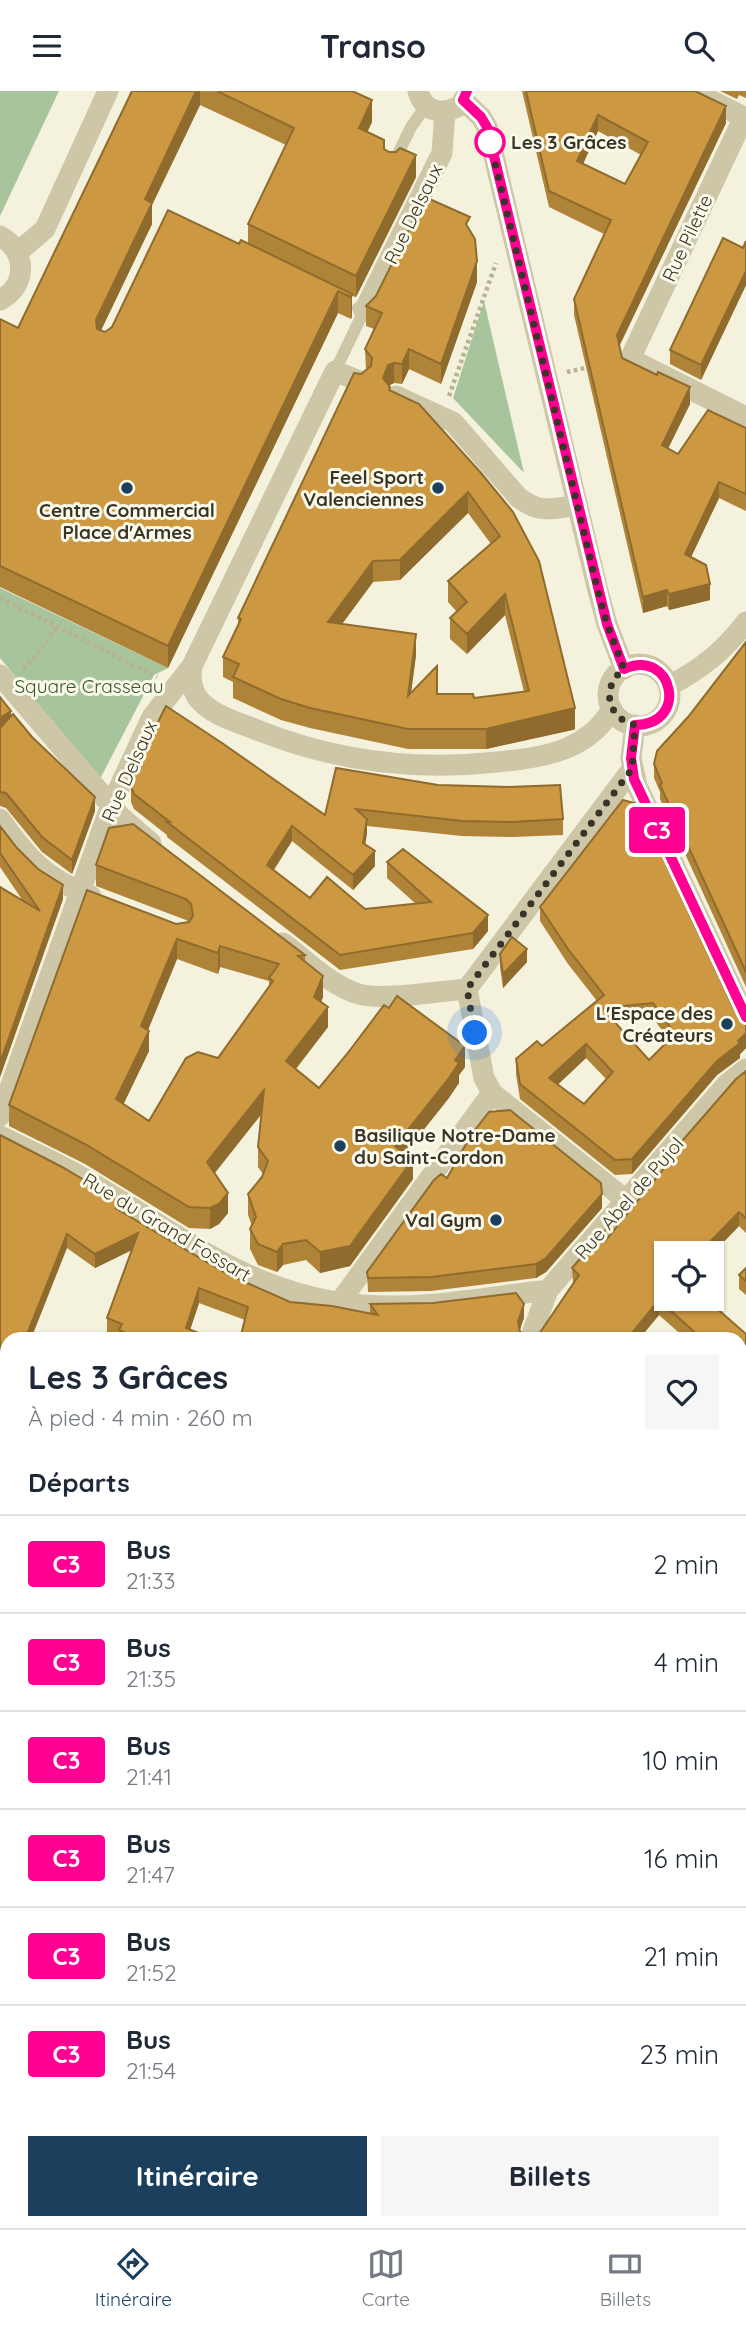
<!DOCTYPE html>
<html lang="fr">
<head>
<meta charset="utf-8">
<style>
	body { margin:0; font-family:Quicksand,sans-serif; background:#f6f6f7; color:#1f2937; height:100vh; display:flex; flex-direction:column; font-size:26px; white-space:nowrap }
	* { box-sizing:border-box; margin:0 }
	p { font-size:23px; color:#747a83 }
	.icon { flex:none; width:38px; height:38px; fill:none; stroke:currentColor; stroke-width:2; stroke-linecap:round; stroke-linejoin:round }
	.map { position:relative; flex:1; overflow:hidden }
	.sheet { position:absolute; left:0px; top:1241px; width:747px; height:898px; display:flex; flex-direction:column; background:#fff; border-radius:21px 21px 0 0; box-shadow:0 2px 5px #0004 }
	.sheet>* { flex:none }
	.badge { padding:0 14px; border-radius:5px; font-size:24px; line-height:46px }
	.buttons { position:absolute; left:654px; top:1150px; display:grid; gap:14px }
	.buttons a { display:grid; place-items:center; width:70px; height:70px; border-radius:0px; background:#fff; box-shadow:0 2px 5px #0004; font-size:35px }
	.you { position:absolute; width:35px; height:35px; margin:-18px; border:5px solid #fff; border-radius:50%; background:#1a73e8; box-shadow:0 0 0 10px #1a73e833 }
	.map>.badge { position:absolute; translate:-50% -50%; box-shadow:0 0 0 4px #fff }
	h2 { padding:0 28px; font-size:26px; line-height:63px }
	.round { display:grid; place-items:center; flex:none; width:74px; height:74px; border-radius:0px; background:#f6f6f7 }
	.overview { display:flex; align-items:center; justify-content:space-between; height:119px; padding:0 28px }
	h1 { font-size:33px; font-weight:800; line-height:52px }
	.primary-button { display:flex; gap:14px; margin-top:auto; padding:14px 28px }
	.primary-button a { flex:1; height:80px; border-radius:0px; background:#1b3f5d; color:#fff; font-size:28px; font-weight:800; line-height:80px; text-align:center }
	.primary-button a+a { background:#f6f6f7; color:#1f2937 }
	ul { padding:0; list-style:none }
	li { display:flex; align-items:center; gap:21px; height:98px; padding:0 28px; border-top:2px solid #e0e1e3 }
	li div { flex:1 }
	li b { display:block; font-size:26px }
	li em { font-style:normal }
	li .badge { min-width:77px; font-weight:700; text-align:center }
	header { display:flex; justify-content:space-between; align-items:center; height:91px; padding:0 28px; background:#fff; font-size:32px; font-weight:800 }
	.dock { display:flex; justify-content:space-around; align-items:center; height:98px; border-top:2px solid #e0e1e3; background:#fff; font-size:19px; color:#747a83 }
	.dock a { display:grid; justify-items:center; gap:4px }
	.dock .current { color:#1b3f5d }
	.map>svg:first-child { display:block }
	.green { fill:#a7c49c }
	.garden { fill:url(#garden-dots) }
	.water { fill:url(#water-ripples) }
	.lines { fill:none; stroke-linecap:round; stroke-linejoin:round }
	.path { stroke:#b9b292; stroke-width:4.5; stroke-dasharray:3.5 3.5; stroke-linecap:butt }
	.lane { stroke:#cdc7a8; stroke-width:12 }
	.street { stroke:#cdc7a8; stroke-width:21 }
	.secondary { stroke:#a09779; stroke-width:21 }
	.wall { fill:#af8439; fill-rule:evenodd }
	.shaded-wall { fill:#8f6b2e }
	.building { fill:#cc9942; stroke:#8f6b2e; stroke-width:2; fill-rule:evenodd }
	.line-casing { stroke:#fff; stroke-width:16 }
	.line { stroke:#ff0092; stroke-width:10 }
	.walk { stroke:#393428; stroke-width:7; stroke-dasharray:0 12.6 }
	.stop-dot { fill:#fff; stroke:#ff0092; stroke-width:3.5 }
	.poi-dot { fill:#1b3f5d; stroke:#fbfaea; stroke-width:2.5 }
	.labels { text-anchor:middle; stroke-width:6; stroke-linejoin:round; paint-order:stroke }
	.stop-label { font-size:19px; font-weight:bold; fill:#393428; stroke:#fbfaea; text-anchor:start }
	.street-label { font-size:19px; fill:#393428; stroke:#fbfaea }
	.poi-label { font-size:19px; font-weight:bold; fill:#393428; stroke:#fbfaea; text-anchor:end }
	.park-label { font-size:19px; fill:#36592b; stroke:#fbfaea }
</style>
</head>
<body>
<header><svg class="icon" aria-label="menu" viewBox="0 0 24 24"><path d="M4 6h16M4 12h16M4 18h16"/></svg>Transo<svg class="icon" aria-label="search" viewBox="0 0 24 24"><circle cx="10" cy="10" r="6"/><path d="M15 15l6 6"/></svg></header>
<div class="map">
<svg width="746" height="2137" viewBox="0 0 746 2137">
	<defs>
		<pattern id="garden-dots" width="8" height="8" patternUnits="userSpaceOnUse" patternTransform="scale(1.75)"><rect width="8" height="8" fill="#a7c49c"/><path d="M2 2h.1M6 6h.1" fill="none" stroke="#89a07f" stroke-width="1.8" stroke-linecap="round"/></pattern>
		<pattern id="water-ripples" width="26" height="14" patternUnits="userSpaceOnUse" patternTransform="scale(1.75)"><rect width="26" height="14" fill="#7a9ab2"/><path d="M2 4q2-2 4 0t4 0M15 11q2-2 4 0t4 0" fill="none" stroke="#657e91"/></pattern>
	</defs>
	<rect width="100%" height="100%" fill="#f4f2dd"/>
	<path class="green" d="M0,0H59L0,125Z
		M484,210L524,382L453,307Z
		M0,497L168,577L154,584L100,688L0,567Z
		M746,1948V2137H379L390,2132H740V1951Z"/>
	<path class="garden" d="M740,1623L746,1630V1829L740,1832Z"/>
	<path class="water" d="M740,1788L746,1792V1826L740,1829Z"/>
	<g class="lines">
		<path class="path" d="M567,281L589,276
			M449,305L496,172
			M0,507L157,586
			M23,577L38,563L57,535
			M740,1661L746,1664
			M740,1774L746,1780
			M740,1936L746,1933
			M740,2030L746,2020
			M740,2102L746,2103
			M519,2132L521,2137
			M355,2137L366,2132
			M447,2137L453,2132
			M636,2137L646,2132
			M696,2137L697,2132"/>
		<path class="lane" d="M394,71L411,36L426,15
			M335,280L364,220L358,217
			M179,2132L182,2137"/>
		<path class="street" d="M418,0C423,19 440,25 457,16
			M692,0L746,27
			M463,9L481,26L487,36L598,500L607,533L624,578
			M744,26L630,268L746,326
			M0,145C27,159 28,195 0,209
			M18,161L45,138L108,0
			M364,220L442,62L445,20
			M396,305L453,331L518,406C539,423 552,418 577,414
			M608 604a31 31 0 1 1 62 0a31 31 0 1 1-62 0Z
			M192,575C190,586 191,596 197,606C210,624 237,631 257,639C334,670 415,680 497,671C542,667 588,660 612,618
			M0,584L121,726L151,752
			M669,595C701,578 724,560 746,531
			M635,634L631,667L637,695L746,927
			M0,728C28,768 45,787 91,805
			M283,852C306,869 331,895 359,903C381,910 441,900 467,898
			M467,898L484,987L492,1002L627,1110
			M467,898L632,678
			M0,1025L111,714L152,626L192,575L335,280L359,290
			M0,1045C30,1060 61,1073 90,1091C181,1144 253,1206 363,1214C424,1219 488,1206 548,1199
			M339,1212L492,1002
			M530,1248L548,1199L727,993L746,978
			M740,1522L746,1515
			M740,1592L746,1598
			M0,1853H7"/>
		<path class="secondary" d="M740,1869L746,1866
			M740,1904L746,1901
			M233,2137L244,2132
			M287,2137L298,2132"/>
	</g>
	<path class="wall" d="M132,0H352L372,31L367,41L416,86L356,206L352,205V225L351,228L338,222L168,577L0,496V228L18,237ZM200,14L286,54L248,133V153H239L105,241L101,239L152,133V114Z
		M522,0H695L726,32L619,255L622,267L690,313L668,357L678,363L746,337V420L719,407L691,466L710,509L669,519L667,515L643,522L574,224V208L604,143L549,116ZM598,40L641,64L625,93L583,73Z
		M720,0H746V7L739,4L737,8Z
		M470,139L477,191L441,293L409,278L402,293L394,292L389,294L390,299L481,382L575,638L486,658H408L310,637L281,629L233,607V591L223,586V566L238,535V527L361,283L366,279L365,258L374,238L366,235V215ZM468,422L491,453L448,490V511L457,521L450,527V548L467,563L505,524L524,601L474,607L437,603L411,601L416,564L342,533L373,491L400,489Z
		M746,150V194L701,289L670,273V259L743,157Z
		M746,551V896L660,708V701L654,687V673L688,626Z
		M0,606L11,625L32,646L95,720L72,783L42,761L6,717L0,715Z
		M336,677L563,728V744L512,746L462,745L367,735L365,753L375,775L353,799L292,750L274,779L310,807L365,818L416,813L387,787V771L488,840L473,858L340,879L167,746V744L134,718L131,711V696L325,724Z
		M0,735L17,757L63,808L0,986V796L23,810L0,776Z
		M109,737L305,864V871L323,906L321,911L328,936L296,978L319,997L465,976L459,984V992L405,1062L413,1088L350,1175L320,1182L306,1169L283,1174L277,1181L258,1174L250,1158V1138L252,1135L248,1124V1103L263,1083L258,1076V1056L261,1023L214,1082L228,1122L219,1133L210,1138L189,1137L85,1073L9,1035V1014L176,833L189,831L186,829L96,795V774ZM177,868L218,883L220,876L269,890V896L218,967L149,1030L123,1013L149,960L148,939Z
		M540,816L734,918L744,926L746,925V957L740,963V967L717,984L632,1083L615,1084L520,1008L516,983V968L542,955L597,910L568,873L540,830ZM653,927L669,949L649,969L614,930ZM586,967L606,988L584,1013L557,994Z
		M500,863L527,871L503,897L500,876Z
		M746,980V1142L739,1135L712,1163L667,1162L710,1208V1211L746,1243V1305L740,1312V1248H686L659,1224L639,1248H240L245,1229L199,1212L190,1239L213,1248H119V1246L107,1242V1227L132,1159L95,1177L67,1157L7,1248V1321L4,1328L7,1330V1358L0,1357V1044L133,1118V1127L227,1183L290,1211L370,1222V1213L524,1227L519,1239L520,1241L532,1247L539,1243L573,1192L572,1177L606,1149L669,1071V1065Z
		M447,1087L602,1117L546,1181L536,1187L431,1200L368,1201L367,1181Z
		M746,1177V1204L739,1198V1184Z
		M0,1368L7,1369V1548L0,1549Z
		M0,1559L7,1560V1654L0,1655Z
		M0,1788H7V1840L0,1839Z"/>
	<path class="shaded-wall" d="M196,0H200V14L152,114V133L96,250V229L145,108Z
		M372,9V31L359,59V37Z
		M726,15V32L617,260V244Z
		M598,24V40L577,86V70Z
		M416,64V86L356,206V185Z
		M477,170V191L441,293V273Z
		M746,180V194L701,289V274Z
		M338,200V222L168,577V555Z
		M352,203V225L351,228V206Z
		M409,258V278L402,293V273Z
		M394,272V292L388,295L383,287L388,274Z
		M690,296V313L662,370V354Z
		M719,391V407L685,479V463Z
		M468,401V422L400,489V469Z
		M373,470V491L328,552V531Z
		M710,493V509L669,519V503Z
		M667,499V515L643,522V506Z
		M505,503V524L467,563V543Z
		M416,543V564L408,625V605Z
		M575,617V638L573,639L486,658V638Z
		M11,620V635L0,641V627Z
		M95,706V720L72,783V769Z
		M367,728V743L363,767V752Z
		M292,735V750L267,789V774Z
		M375,760V775L353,799V784Z
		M63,794V808L0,986V972Z
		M488,824V840L473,858V842Z
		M177,848V868L141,956V935Z
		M220,855V876L218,883V862Z
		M527,858V871L503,897V883Z
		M323,885V906L314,926V906Z
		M328,916V936L286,990V970Z
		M149,940V960L116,1029V1008Z
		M746,942V957L740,963V967L717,984L632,1083V1068L717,970Z
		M586,953V967L549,1002V987Z
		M465,955V976L459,984V992L449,1007L395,1075V1055Z
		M264,999V1020L207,1092V1071Z
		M413,1068V1088L350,1175L320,1182V1161Z
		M228,1102V1122L219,1133L210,1138V1117Z
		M602,1103V1117L546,1181L536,1187V1173Z
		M739,1121V1135L712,1163L699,1162Z
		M138,1142V1156L95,1177V1163Z
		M67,1143V1157L31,1248H25Z
		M283,1153V1174L277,1181V1161Z
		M199,1197V1212L187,1248L186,1237Z
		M659,1209V1224L639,1248H627Z
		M524,1213V1227L518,1244V1230Z
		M746,1291V1305L740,1312V1297Z
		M7,1307V1321L0,1338V1323Z
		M746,1377V1391L740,1398V1384Z
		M746,1475V1490L740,1497V1483Z
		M7,1742V1757L0,1772V1757Z
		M133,2132H167L157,2137H122Z"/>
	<path class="building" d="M132,0H196L145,108L152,112L96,229L97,238L105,241L112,236L168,119L239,153L241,149L352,203L351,206L338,200L168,555L0,475V228L18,237Z
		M217,0H352L372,9L359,37L384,49V58L389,61H396L400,57L416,64L356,185L248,133L294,37Z
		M526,0H695L726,15L617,244L622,267L657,284L658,281L690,296L662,354L678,363L708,319L746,337V403L719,391L685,463L706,474L710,493L669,503L667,499L643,506L574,208L611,129L549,100ZM598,24L648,51L625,93L577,70Z
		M425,106L470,126L466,133L475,148L477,170L441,273L409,258L402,273L394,272L388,274L383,287L390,296L389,299L419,313L481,382L513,421L539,470L575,617L486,638H408L310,617L281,608L233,586L239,573L223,566L241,528L238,527L354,282L361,283L371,275L372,267L365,258L382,222L366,215L376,205ZM468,401L500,445L448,490L467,511L450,527L467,543L505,503L529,600L474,607L473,603H437V575L408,605L416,543L328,531L373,470L400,469Z
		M723,147L743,157L746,150V180L701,274L670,259Z
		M746,551V881L660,694L662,692L654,673L657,660L688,626Z
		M0,606L11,620L0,627Z
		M166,615L222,652L325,724L336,677L438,694L509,696L560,694L563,728L512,731L462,730L356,718L367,728L363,752L375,760L353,784L292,735L267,774L310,807L327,786L365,818L431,811L387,771L403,758L488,824L473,842L340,864L167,731H170L134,703L131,696L145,657Z
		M13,623L32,646L95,706L72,769L42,746L6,702L0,701V637Z
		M623,709L638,713L734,918L744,926L746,925V942L738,950L740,952L717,970L632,1068L615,1069L520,993L516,968L537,950L542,955L604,904L568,858L540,816ZM653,912L675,943L649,969L602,917ZM586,953L613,981L584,1013L549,987Z
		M133,733L305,864L298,865L323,885L314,906L328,916L286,970L319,997L347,963L384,914L389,917L397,905L465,955L455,969L459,972L449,987L395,1055L413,1068L350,1155L320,1161L306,1149L283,1153L277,1161L258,1153L250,1138L256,1126L248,1103L262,1086L268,1070L258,1056L264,999L207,1071L228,1102L219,1113L210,1117L189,1116L85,1053L9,1014L87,799L176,833L189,831L193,825L191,813L186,808L96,774L109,737ZM177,848L218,862L220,855L279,873L269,887L273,890L218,967L198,961L186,967L149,1030L116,1008L149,940L141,935Z
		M0,735L17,757L38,778L63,794L0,972V796L40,820L0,762Z
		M512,846L527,858L503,883L500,863Z
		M746,980V1127L739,1121L699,1162H667V1208H706L746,1243V1291L740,1297V1248H702L659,1209L627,1248H240L248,1216L199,1197L186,1237L213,1248H138V1247L119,1239L122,1233L107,1227L138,1142L95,1163L67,1143L25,1248H7V1307L0,1323V1044L62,1076L116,1108L133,1118L115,1117L227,1183L290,1211L332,1215L378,1224L370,1213L433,1212L516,1202L524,1213L518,1230L520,1241L532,1247L539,1243L579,1184L572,1177L605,1139L606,1149L674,1065H669L736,988Z
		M510,1019L601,1092L602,1103L546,1167L536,1173L431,1186L368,1187L367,1181L434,1089L441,1083L447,1087L471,1044L489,1021Z
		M746,1177V1190L739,1184Z
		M0,1327L7,1330V1344L0,1343Z
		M746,1339V1377L740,1384V1346Z
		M0,1368L7,1369V1534L0,1535Z
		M740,1440L746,1445V1475L740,1483Z
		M0,1559L7,1560V1640L0,1641Z
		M0,1665L7,1666V1742L0,1757Z
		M0,1788H7V1825L0,1824Z
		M7,2111V2132H133L122,2137H0V2114Z"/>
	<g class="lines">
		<g class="line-casing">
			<path id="line" d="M467,0L463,9L481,26L487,36L607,533L624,578C673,556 690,634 635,634L631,667L634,688L746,926"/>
		</g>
		<use href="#line" class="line"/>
		<path class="walk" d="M475,942L467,898L632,678L635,634C606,627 601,595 624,578L607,533L598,500L490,51"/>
	</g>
	<circle class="stop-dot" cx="490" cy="51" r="14"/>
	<g class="poi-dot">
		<circle cx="127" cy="397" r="7"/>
		<circle cx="438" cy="397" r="7"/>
		<circle cx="727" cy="933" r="7"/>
		<circle cx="340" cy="1055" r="7"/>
		<circle cx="496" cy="1129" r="7"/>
	</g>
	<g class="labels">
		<g class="stop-label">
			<text x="511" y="58">Les 3 Grâces</text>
		</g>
		<g class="street-label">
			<text transform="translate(413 123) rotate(-64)" y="7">Rue Delsaux</text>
			<text transform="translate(687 147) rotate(-65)" y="7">Rue Pilette</text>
			<text transform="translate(129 680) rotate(-66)" y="7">Rue Delsaux</text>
			<text transform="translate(629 1107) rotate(-49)" y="7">Rue Abel de Pujol</text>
			<text transform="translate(167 1136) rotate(31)" y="7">Rue du Grand Fossart</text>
		</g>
		<g class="poi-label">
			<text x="424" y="393">Feel Sport<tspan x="424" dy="22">Valenciennes</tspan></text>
			<text x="127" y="426" text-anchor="middle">Centre Commercial<tspan x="127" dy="22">Place d'Armes</tspan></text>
			<text x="713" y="929">L'Espace des<tspan x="713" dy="22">Créateurs</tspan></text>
			<text x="354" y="1051" text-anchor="start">Basilique Notre-Dame<tspan x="354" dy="22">du Saint-Cordon</tspan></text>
			<text x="482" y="1136">Val Gym</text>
		</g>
		<g class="park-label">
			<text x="89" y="602">Square Crasseau</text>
		</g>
	</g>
</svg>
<div class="buttons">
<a><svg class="icon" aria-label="locate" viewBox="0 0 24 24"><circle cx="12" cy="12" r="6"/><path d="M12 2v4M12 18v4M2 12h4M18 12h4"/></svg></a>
</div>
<div class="you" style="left:475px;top:942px"></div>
<b class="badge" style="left:657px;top:739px;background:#ff0092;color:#fff">C3</b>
<section class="sheet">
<div class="overview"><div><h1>Les 3 Grâces</h1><p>À pied · 4 min · 260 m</p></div><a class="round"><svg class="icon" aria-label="heart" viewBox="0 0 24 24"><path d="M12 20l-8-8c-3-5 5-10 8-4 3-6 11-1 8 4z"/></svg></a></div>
<h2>Départs</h2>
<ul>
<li><span class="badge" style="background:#ff0092;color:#fff">C3</span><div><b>Bus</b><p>21:33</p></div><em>2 min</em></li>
<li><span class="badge" style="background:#ff0092;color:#fff">C3</span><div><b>Bus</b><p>21:35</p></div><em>4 min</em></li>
<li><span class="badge" style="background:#ff0092;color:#fff">C3</span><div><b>Bus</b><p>21:41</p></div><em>10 min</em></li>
<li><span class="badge" style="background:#ff0092;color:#fff">C3</span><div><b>Bus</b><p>21:47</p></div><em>16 min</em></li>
<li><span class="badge" style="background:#ff0092;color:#fff">C3</span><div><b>Bus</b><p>21:52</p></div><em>21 min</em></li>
<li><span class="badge" style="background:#ff0092;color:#fff">C3</span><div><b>Bus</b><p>21:54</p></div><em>23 min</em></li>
</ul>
<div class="primary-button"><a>Itinéraire</a><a>Billets</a></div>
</section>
</div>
<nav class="dock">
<a class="current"><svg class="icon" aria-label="directions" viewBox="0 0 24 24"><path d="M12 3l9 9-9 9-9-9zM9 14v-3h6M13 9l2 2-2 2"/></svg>Itinéraire</a>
<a><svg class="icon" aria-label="map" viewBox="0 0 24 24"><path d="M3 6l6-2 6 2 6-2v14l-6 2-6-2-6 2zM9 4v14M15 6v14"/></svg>Carte</a>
<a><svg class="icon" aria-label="tickets" viewBox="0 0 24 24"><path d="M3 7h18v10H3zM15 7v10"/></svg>Billets</a>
</nav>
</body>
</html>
